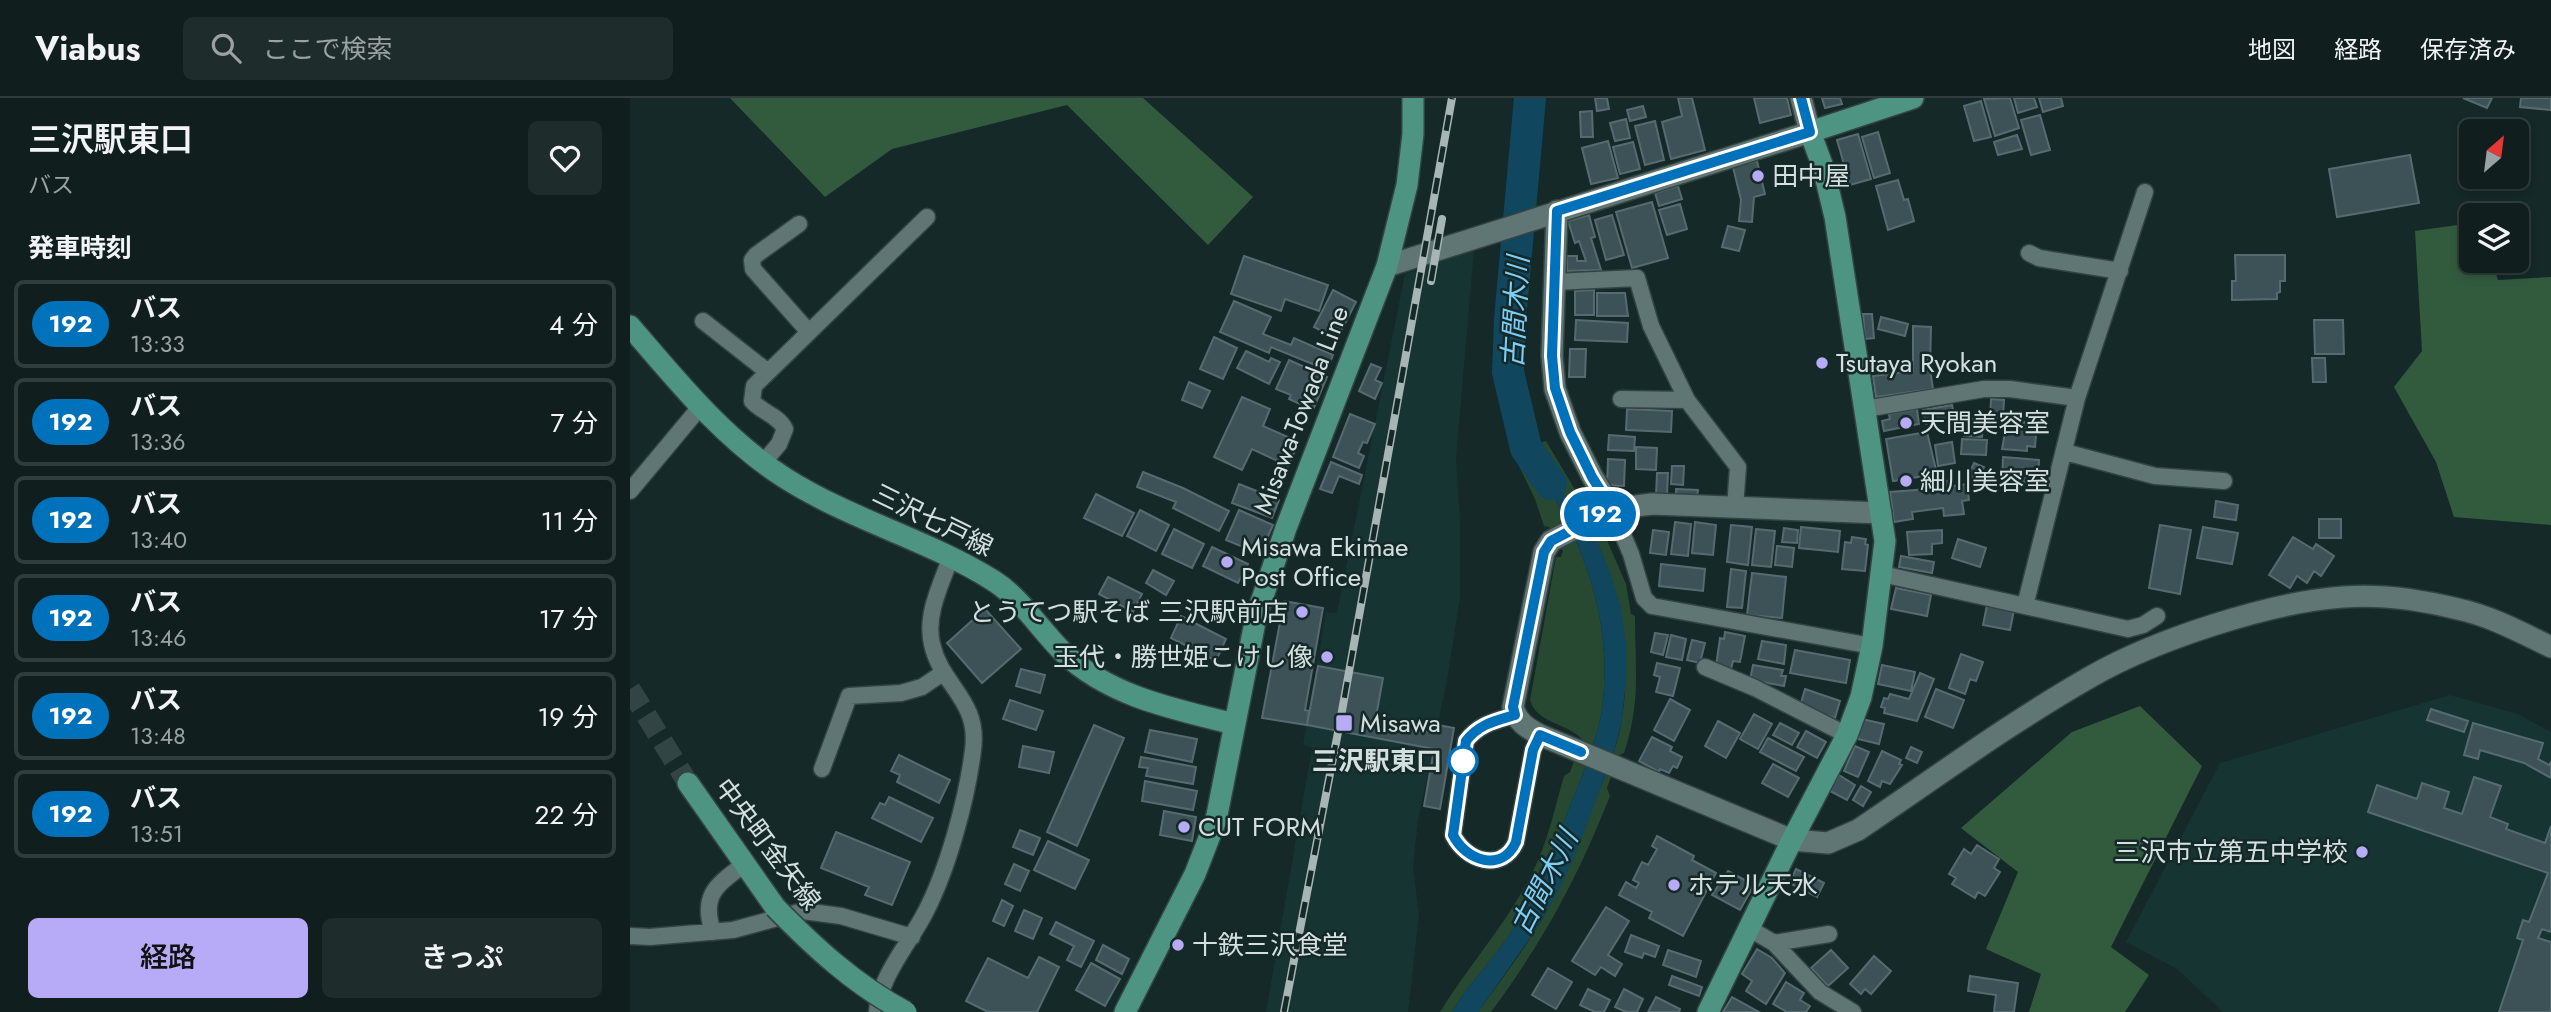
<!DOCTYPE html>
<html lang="ja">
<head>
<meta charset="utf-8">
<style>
	body { margin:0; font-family:Jost,"Noto Sans JP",sans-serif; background:#1e2c2b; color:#f1f3f6; height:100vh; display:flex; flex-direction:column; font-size:26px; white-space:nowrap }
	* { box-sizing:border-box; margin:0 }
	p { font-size:23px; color:#9ca2a4 }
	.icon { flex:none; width:38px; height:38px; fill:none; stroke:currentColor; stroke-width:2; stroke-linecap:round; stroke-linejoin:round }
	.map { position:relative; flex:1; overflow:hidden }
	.drawer { display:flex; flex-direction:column; background:#101f1e; width:630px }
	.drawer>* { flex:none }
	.badge { padding:0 14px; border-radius:23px; font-size:24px; line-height:46px }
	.needle { width:46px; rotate:28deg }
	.controls { position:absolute; left:1829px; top:21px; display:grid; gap:14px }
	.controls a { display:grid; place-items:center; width:70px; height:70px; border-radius:10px; background:#101f1e; box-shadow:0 4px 10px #0003,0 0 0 2px #303d3c; font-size:35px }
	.map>.badge { position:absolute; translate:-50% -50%; box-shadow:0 0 0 4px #fff }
	h2 { padding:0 28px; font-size:26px; line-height:63px }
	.round { display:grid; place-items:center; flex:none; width:74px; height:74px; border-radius:10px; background:#1e2c2b }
	.head { display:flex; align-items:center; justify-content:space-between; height:119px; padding:0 28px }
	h1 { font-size:33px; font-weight:600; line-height:52px }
	.button { display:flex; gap:14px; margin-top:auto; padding:14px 28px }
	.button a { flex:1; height:80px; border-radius:10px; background:#b7abf8; color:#111; font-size:28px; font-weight:600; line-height:80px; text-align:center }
	.button a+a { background:#1e2c2b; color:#f1f3f6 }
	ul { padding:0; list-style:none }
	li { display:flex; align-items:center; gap:21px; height:88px; margin:0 14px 10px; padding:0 14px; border:4px solid #303d3c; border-radius:10px }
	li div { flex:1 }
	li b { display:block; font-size:26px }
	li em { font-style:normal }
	li .badge { min-width:77px; font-weight:700; text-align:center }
	header { display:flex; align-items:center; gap:42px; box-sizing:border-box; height:98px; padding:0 35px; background:#101f1e; border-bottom:2px solid #303d3c }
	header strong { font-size:33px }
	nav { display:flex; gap:38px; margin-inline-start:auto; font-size:24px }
	.search { width:490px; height:63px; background:#1e2c2b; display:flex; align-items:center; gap:18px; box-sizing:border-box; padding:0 24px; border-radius:10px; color:#9ca2a4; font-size:26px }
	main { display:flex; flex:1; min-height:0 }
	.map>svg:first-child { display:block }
	.built { fill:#163432 }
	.green { fill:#274831 }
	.forest { fill:#325b3e }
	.water { fill:#10475e }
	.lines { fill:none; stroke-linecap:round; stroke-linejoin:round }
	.river { stroke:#10475e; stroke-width:32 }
	.building { fill:#3d5256; stroke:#566b70; stroke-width:2 }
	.primary-tunnel { stroke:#324443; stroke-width:21; stroke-dasharray:21 10; stroke-linecap:butt }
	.street-casing { stroke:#344342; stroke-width:19 }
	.secondary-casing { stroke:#344342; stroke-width:24 }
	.primary-casing { stroke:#344342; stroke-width:24 }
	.street { stroke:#607674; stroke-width:16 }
	.secondary { stroke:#607674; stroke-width:21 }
	.primary { stroke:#4d9482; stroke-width:21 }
	.rail-casing { stroke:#a7b5b4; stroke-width:8 }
	.rail { stroke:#152928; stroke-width:5; stroke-dasharray:16; stroke-linecap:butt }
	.primary-bridge-casing { stroke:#344342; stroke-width:24; stroke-linecap:butt }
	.primary-bridge { stroke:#4d9482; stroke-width:21 }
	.line-casing { stroke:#fff; stroke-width:16 }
	.line { stroke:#0072bc; stroke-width:10 }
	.poi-dot { fill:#b7abf8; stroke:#152928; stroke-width:2.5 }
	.stop-dot { fill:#fff; stroke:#0072bc; stroke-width:3.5 }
	.labels { text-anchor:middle; stroke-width:5; stroke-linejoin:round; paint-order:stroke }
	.poi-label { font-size:26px; fill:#d4e0df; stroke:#152928; text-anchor:start }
	.street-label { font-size:26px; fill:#d4e0df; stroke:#152928 }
	.stop-label { font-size:26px; font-weight:bold; fill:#d4e0df; stroke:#152928; text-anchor:end }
	.water-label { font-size:28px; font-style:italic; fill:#7dcef6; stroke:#152928 }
</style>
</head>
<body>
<header>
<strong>Viabus</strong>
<div class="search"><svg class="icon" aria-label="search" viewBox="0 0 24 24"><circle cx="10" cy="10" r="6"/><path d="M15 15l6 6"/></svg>ここで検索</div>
<nav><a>地図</a><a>経路</a><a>保存済み</a></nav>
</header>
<main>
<section class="drawer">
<div class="head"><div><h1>三沢駅東口</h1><p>バス</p></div><a class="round"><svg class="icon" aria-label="heart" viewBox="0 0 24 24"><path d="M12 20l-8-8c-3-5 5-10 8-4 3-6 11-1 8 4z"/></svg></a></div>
<h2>発車時刻</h2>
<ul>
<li><span class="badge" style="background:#0072bc;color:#fff">192</span><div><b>バス</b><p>13:33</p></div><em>4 分</em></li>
<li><span class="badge" style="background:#0072bc;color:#fff">192</span><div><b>バス</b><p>13:36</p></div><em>7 分</em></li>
<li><span class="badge" style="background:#0072bc;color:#fff">192</span><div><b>バス</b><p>13:40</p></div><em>11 分</em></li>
<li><span class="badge" style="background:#0072bc;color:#fff">192</span><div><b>バス</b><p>13:46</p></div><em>17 分</em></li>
<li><span class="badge" style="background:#0072bc;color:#fff">192</span><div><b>バス</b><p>13:48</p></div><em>19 分</em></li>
<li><span class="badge" style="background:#0072bc;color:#fff">192</span><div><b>バス</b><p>13:51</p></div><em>22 分</em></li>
</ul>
<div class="button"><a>経路</a><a>きっぷ</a></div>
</section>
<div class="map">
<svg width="1921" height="914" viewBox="0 0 1921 914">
	<rect width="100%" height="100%" fill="#152928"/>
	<path class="built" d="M844,152L826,361L830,423V500L817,582L788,723L783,769L789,816L778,914H636L682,650L673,647L696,514L707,515L775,176Z
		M1820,597L1888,616L1921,634V914H1593L1547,871L1496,844L1590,665Z"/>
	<path class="green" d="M916,343L950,400L951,408L966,432L973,433L996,486L1001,516L1005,518C1005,570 1011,605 994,655L989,657L977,690L980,698C948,779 913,844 861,914H848C876,875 906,837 927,794C941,767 951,739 962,711C973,681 988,651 992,620C1002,558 991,495 965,439C958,423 943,410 933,396C922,380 913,363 901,348Z
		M894,350C945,427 983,508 973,603C969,642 950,682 936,718C920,758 906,797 882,833C864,861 839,885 822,914H810C842,862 885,817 909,760C920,734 926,705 934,678L940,674L952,641C937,625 906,625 900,602L926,459H931L933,453L919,429L914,428L905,401L882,354Z"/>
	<path class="forest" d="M100,0H513L623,99L578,147L437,7L262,51L195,99Z
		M1841,125V163H1862L1868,182L1921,179V427L1824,419L1806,364L1764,289L1792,253L1785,133Z
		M1510,608L1572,668L1481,849L1519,877L1495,914H1399L1411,876L1356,851L1388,774L1331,730L1442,634Z"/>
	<path class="water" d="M901,348L925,375L932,394L964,435L979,472L991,510L996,546V582L992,622L985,650L949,748L927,796L905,833L848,914H822C839,885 864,861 882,833C906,797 920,758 936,718C950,682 969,642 973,603C983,508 945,427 894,350Z"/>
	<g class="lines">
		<path class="river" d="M900,0L880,222L878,274L896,350L921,386"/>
	</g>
	<path class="building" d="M965,0H977L979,11L967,13Z
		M1048,0H1062L1075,52L1041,61L1032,24L1052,18Z
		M1124,0H1157L1161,17L1130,25Z
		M1192,0H1210L1212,6L1195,10Z
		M1380,0L1389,30L1365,38L1354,1Z
		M1384,0H1404L1407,9L1388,15Z
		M1409,0H1431L1433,8L1413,14Z
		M1833,0H1862L1857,10Z
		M1891,0H1921V12L1890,9Z
		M1351,3L1361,39L1344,43L1334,8Z
		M1013,8L1016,19L1000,23L997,12Z
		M962,13L963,39H951L950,14Z
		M1410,17L1420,52L1401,57L1391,22Z
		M996,21L1000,40L985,43L980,25Z
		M1025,23L1034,62L1015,67L1005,28Z
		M1248,34L1260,75L1244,80L1232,39Z
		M1228,36L1241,81L1220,87L1207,42Z
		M1387,37L1392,51L1368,57L1364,44Z
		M978,43L988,80L961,86L952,50Z
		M1003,44L1010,71L990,76L983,49Z
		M1780,57L1789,105L1707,119L1699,71Z
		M1127,63L1135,96L1124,99L1122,124L1109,123L1111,102L1103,69Z
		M1268,82L1274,102L1278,101L1284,123L1258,132L1246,88Z
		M1048,88L1052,101L1029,108L1025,95Z
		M1022,104L1038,160L1002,170L986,114Z
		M1050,106L1057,131L1037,137L1029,112Z
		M959,117L965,139L961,140L971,172L937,173V158H947V163H956L949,143L945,145L938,123Z
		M982,117L994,157L976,162L965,122Z
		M1098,128L1115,132L1109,153L1092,149Z
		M1605,157H1655V183H1650V194L1647,195V201L1602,202V183H1606Z
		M614,158L698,187L689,213L655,201L651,213L601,196Z
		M703,192L726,204L707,241L684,229Z
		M964,192V217H945V193Z
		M967,195H995L998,218H967Z
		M604,203L641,219L633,236L661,247L664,240L703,257L697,272L641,249L639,255L590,234Z
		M1233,216H1242L1244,240L1235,241Z
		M1251,219L1278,226L1275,238L1248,231Z
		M946,222L998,225L997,244L945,242Z
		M1684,222H1713L1714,256H1685Z
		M1283,228L1301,229L1300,271L1303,291L1246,299L1243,278L1283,273Z
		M584,239L607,250L593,281L570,271Z
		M940,251H956L955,279H939Z
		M616,253L639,264L641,260L650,264L639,286L607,270Z
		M1682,260H1695L1696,284H1683Z
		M659,262L697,279L683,312L659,301L661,297L646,291Z
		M741,266L751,270L745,282L752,285L745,301L729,293Z
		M559,284L580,293L572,310L552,302Z
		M612,299L640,311L633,328L669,344L658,368L622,351L612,372L584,359Z
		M1361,301L1374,302L1373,320L1360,319Z
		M1322,307L1325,321L1296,326L1293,312Z
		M997,311L1042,313L1041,334L996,332Z
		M1287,311L1289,326L1254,333L1252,323L1260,321L1259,316Z
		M720,316L745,326L737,345L733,344L728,355L734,358L729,370L703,359Z
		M1335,321L1353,322L1352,339L1334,338Z
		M1377,323L1407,325L1405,349L1397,348V353L1372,351Z
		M1297,334L1307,376L1263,383L1256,341Z
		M979,337L1005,339L1004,353L978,352Z
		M1332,341L1357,342L1356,357L1331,356Z
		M1322,344L1325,365L1308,368L1305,347Z
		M1006,349L1027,350L1026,372L1006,371Z
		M1373,359L1409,362L1408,385L1372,383Z
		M978,361L995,362L994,388L977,387Z
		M701,364L732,377L729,386L709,378L702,395L690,391Z
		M1344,365L1354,369L1347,387L1336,383Z
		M1042,368H1054L1053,387L1041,386Z
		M513,374L553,390L599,413L589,433L543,410L546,404L507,389Z
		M1027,375H1038L1037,397H1026Z
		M1322,382L1323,388L1337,386L1339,402L1332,403L1334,416L1314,418L1313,410L1282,414L1283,421L1264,424L1260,394L1311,390L1310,384Z
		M609,386L649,402L642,420L602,405Z
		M1046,391L1068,392L1067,399L1046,398Z
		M466,396L504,415L492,438L454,420Z
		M1586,403L1608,407L1606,422L1584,419Z
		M510,412L539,427L526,453L497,438Z
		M609,412L643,427L630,456L596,442Z
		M1689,421H1711V440H1689Z
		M1045,424L1061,426L1058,458L1041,456Z
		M1065,424L1086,427L1083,457L1062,455Z
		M1101,427L1122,429L1118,467L1097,464Z
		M1530,427L1561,432L1550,496L1519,490Z
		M1171,429L1210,433L1208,454L1169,450Z
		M1573,429L1608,435L1602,466L1567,460Z
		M1154,430L1168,432L1167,445L1152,444Z
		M544,431L574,446L562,470L532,456Z
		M1126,431L1145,433L1141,469L1122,467Z
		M1023,432L1039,434L1036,457L1020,455Z
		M1312,432V445L1302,446V456L1279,457L1277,434Z
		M1222,439L1236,441L1235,446L1238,447L1235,473L1212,471L1215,444L1221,445Z
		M1663,439L1683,451L1686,446L1704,458L1691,478L1684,473L1677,485L1667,478L1660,490L1639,477Z
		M1328,441L1356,450L1350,469L1322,460Z
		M1147,448L1164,450L1162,469L1145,467Z
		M582,449L618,466L608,485L573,468Z
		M1271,458L1304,464L1302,475L1269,469Z
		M1031,466L1075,471L1073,493L1029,488Z
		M1101,471L1116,473L1112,510L1097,509Z
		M523,472L544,483L536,497L516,485Z
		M1122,475L1156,479L1152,520L1117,517Z
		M478,479L512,496L503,514L469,496Z
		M1266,490L1301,497L1297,518L1261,511Z
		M654,503L693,510L675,612L679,613L677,627L632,620Z
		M1357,507L1384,512L1380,532L1353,527Z
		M355,511L391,551L352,585L317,545Z
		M551,518L596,541L586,563L541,540Z
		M1095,534L1115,538L1110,564L1103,563L1101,571L1086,568L1090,540L1094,541Z
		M1025,535L1038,537L1033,557L1021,554Z
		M1041,537L1056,541L1052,562L1036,559Z
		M1062,542L1075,545L1070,565L1057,562Z
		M1132,543L1156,547L1154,566L1128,561Z
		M1165,552L1220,562L1216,585L1160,575Z
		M1331,556L1353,564L1346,583L1340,581L1335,596L1319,590Z
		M1027,565L1050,570L1043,598L1026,594L1030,579L1024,577Z
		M1123,567L1153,572L1151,578H1156L1154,588L1120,582Z
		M1252,567L1285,574L1281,593L1248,586Z
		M688,568L753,580L745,624L806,635L808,627L824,630L810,711L794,708L804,651L677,627Z
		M391,571L415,577L410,595L386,588Z
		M1290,575L1304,581L1287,623L1254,615L1255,610L1251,609L1254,600L1258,601L1260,596L1279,601Z
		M1175,591L1210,603L1205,620L1170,608Z
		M1306,591L1334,602L1323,630L1295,619Z
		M1040,601L1060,612L1044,643L1024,632Z
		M380,602L413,613L406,632L373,621Z
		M1801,611L1838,623L1834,634L1797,622Z
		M1124,616L1142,626L1128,651L1110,641Z
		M1232,621L1254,626L1249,646L1228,641Z
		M1088,623L1110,635L1096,660L1075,648Z
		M1150,625L1169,635L1162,647L1143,637Z
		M1843,625L1913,645L1908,661L1919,667L1921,664V680L1894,665L1850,652L1848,661L1834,657Z
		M464,627L494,640L447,748L417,734Z
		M520,632L567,641L562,664L515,654Z
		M1176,633L1196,644L1187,660L1167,649Z
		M1022,639L1042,649L1040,653L1052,659L1047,670L1043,668L1039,675L1030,671L1029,674L1009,663Z
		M1138,640L1174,659L1166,673L1130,654Z
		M393,648L424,654L419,675L389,669Z
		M1225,648L1239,654L1228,679L1214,673Z
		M1281,649L1292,654L1287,665L1276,660Z
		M1252,653L1271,662L1269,666L1272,667L1260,686L1252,683L1250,689L1238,683Z
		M269,657L320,682L309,705L267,684L270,677L261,673Z
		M511,659L566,669L563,686L516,678L518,670L509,669Z
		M1143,666L1169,680L1158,699L1132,685Z
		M1209,677L1225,687L1217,702L1200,693Z
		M1844,679L1871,688L1860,719L1878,726L1876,731L1915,745L1921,728V834L1912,831L1908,840L1921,844V914H1869L1893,842L1887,840L1893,822L1899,824L1918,775L1738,714L1747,687L1787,701L1792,685L1819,694L1814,710L1832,716Z
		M515,683L567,693L563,712L512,703Z
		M1231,688L1241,694L1233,708L1223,702Z
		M259,699L303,720L291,744L242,720L250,705L255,707Z
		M534,713L566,719L562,743L530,737Z
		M390,732L410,740L403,757L383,749Z
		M206,734L280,764L262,807L235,797L239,789L191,770Z
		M1027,738L1064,758L1062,762L1086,775L1053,838L1019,820L1022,814L989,797L996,784L1006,790L1009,785L1003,782L1012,764L1018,767L1027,751L1022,748Z
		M418,743L459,762L445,791L404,772Z
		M1347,747L1369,761L1364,770L1370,774L1355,798L1348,794L1345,800L1322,786L1326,780L1319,776L1334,751L1341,756Z
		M384,766L399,773L390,793L375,786Z
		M1166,771L1194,785L1187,799L1159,785Z
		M1098,773L1124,787L1110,812L1082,797Z
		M372,802L383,808L374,828L363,823Z
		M976,809L999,823L978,857L992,866L985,878L971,869L965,877L942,863Z
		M394,812L412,820L403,841L385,833Z
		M426,824L464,843L451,869L437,862L444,848L420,836Z
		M1001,837L1029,848L1025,859L1014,855L1012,860L995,854Z
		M473,847L499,861L492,876L466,862Z
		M1127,851L1142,860L1155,875L1136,906L1116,893L1122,883L1112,876Z
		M1038,852L1071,863L1066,879L1033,867Z
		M1201,852L1218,870L1198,888L1181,870Z
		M1244,858L1261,873L1241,896L1235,891L1231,896L1220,886Z
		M409,859L429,869L407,914H358L336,903L358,860L398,880Z
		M461,865L490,881L475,908L446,892Z
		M918,870L942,884L926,911L902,897Z
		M1042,878L1072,889L1069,898L1039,887Z
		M1340,878L1388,885L1384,914H1364L1366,897L1338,893Z
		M1156,884L1174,895L1170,902L1180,908L1176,914H1157L1143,906Z
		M958,891L980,902L974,914H965L950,907Z
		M994,891L1013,901L1007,914H996L985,909Z
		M1026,899L1050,911L1049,914H1018Z
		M1102,899L1129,914H1093Z"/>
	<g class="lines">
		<path class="primary-tunnel" d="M0,591L58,685"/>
		<g class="street-casing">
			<path id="street" d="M169,126L126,157L122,162L123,171L178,233
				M1399,155L1409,160L1490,173
				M924,184L1007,180L1021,228L1057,302
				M73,223L138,274
				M991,301L1057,302L1108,369L1105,409
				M1235,311L1354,291H1380L1447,300
				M1435,354L1525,378L1594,383
				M133,365L149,346L155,331C148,317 131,314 122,303L124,288L297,119
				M0,393L71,308
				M982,411L1001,456L1014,500L1022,508L1242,548
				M1252,476L1498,531L1513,527L1527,518
				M1395,508L1447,300L1515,94
				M1075,569L1125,590L1217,637
				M885,617C865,623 849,626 836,643L823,737C836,763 872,775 886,744L903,652L910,637
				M192,671L219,598L271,595L292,589L314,574
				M1120,831L1144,845L1190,894L1223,914
				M83,834C70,796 88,786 116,765
				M0,838L20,839L103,832L173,813L211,818L282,839
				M1144,845L1199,836
				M247,914C249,879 279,846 295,815C318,771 337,701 343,652C350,602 311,588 302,546C295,517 311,486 321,459"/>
		</g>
		<g class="secondary-casing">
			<path id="secondary" d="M927,113L922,258L925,291L940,334L962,378L982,411L1022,406L1251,415
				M757,168L1180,34L1171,0
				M982,411L921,443L914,454L883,609C887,624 897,630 910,637L1162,742L1198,745L1228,732C1305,680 1381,624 1462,578C1525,542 1640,504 1713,499C1751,496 1792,502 1828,511C1861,518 1892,535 1921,549"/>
		</g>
		<g class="primary-casing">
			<path id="primary" d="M0,228C47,283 94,341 155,380C221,422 299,442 364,483C392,501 411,533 435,556C481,599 545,611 604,626
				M58,685L145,809
				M495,914L565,776L586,722L626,519L656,430L757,168L777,87L783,36V0
				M1078,914L1162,742L1217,637L1231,599L1242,548L1255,443L1205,119L1193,69L1180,34L1283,0"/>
		</g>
		<use href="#street" class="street"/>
		<use href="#secondary" class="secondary"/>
		<use href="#primary" class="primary"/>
		<g class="rail-casing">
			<path id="rail" d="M801,183L812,121
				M654,914L710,624L822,0"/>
		</g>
		<use href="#rail" class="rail"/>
		<g class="primary-bridge-casing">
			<path id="primary-bridge" d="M145,809C184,849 225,887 276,914"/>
		</g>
		<use href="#primary-bridge" class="primary-bridge"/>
	</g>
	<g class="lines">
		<g class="line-casing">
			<path id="line" d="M951,654L910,637L903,652L886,744C872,775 836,763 823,737L836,643C849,626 865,623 885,617L883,609L914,454L921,443L982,411L962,379L940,334L925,290L922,258L927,113L1180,34L1171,0"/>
		</g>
		<use href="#line" class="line"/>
	</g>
	<g class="poi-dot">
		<circle cx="1128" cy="78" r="7"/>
		<circle cx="1192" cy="265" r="7"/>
		<circle cx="1276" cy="325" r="7"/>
		<circle cx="1276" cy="383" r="7"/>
		<circle cx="597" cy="464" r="7"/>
		<circle cx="672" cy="514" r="7"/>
		<circle cx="697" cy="559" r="7"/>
		<rect x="705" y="616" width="18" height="18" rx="3.5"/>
		<circle cx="554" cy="729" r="7"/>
		<circle cx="1732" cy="754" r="7"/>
		<circle cx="1044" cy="787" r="7"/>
		<circle cx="548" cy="847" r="7"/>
	</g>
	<circle class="stop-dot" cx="833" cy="663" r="14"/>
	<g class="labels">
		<g class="poi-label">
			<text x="1142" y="87">田中屋</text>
			<text x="1206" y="274">Tsutaya Ryokan</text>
			<text x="1290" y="334">天間美容室</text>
			<text x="1290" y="392">細川美容室</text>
			<text x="611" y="458">Misawa Ekimae<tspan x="611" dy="30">Post Office</tspan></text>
			<text x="658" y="523" text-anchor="end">とうてつ駅そば 三沢駅前店</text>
			<text x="683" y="568" text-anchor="end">玉代・勝世姫こけし像</text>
			<text x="730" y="634">Misawa</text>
			<text x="568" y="738">CUT FORM</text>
			<text x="1718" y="763" text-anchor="end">三沢市立第五中学校</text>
			<text x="1058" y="796">ホテル天水</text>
			<text x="562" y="856">十鉄三沢食堂</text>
		</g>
		<g class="street-label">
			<text transform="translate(671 312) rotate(-69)" y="9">Misawa-Towada Line</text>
			<text transform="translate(303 422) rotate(26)" y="9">三沢七戸線</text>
			<text transform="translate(138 746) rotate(53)" y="9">中央町金矢線</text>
		</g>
		<g class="stop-label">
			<text x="812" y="672">三沢駅東口</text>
		</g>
		<g class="water-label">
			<text transform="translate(885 214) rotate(-87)" y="10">古間木川</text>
			<text transform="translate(914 784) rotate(-63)" y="10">古間木川</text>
		</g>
	</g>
</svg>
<div class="controls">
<a><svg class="needle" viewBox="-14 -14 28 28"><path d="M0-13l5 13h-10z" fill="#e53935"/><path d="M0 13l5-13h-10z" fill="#9ca2a4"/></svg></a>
<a><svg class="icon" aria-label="layers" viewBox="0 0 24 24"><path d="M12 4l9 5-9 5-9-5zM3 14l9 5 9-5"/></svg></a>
</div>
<b class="badge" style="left:970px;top:416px;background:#0072bc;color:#fff">192</b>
</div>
</main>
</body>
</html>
